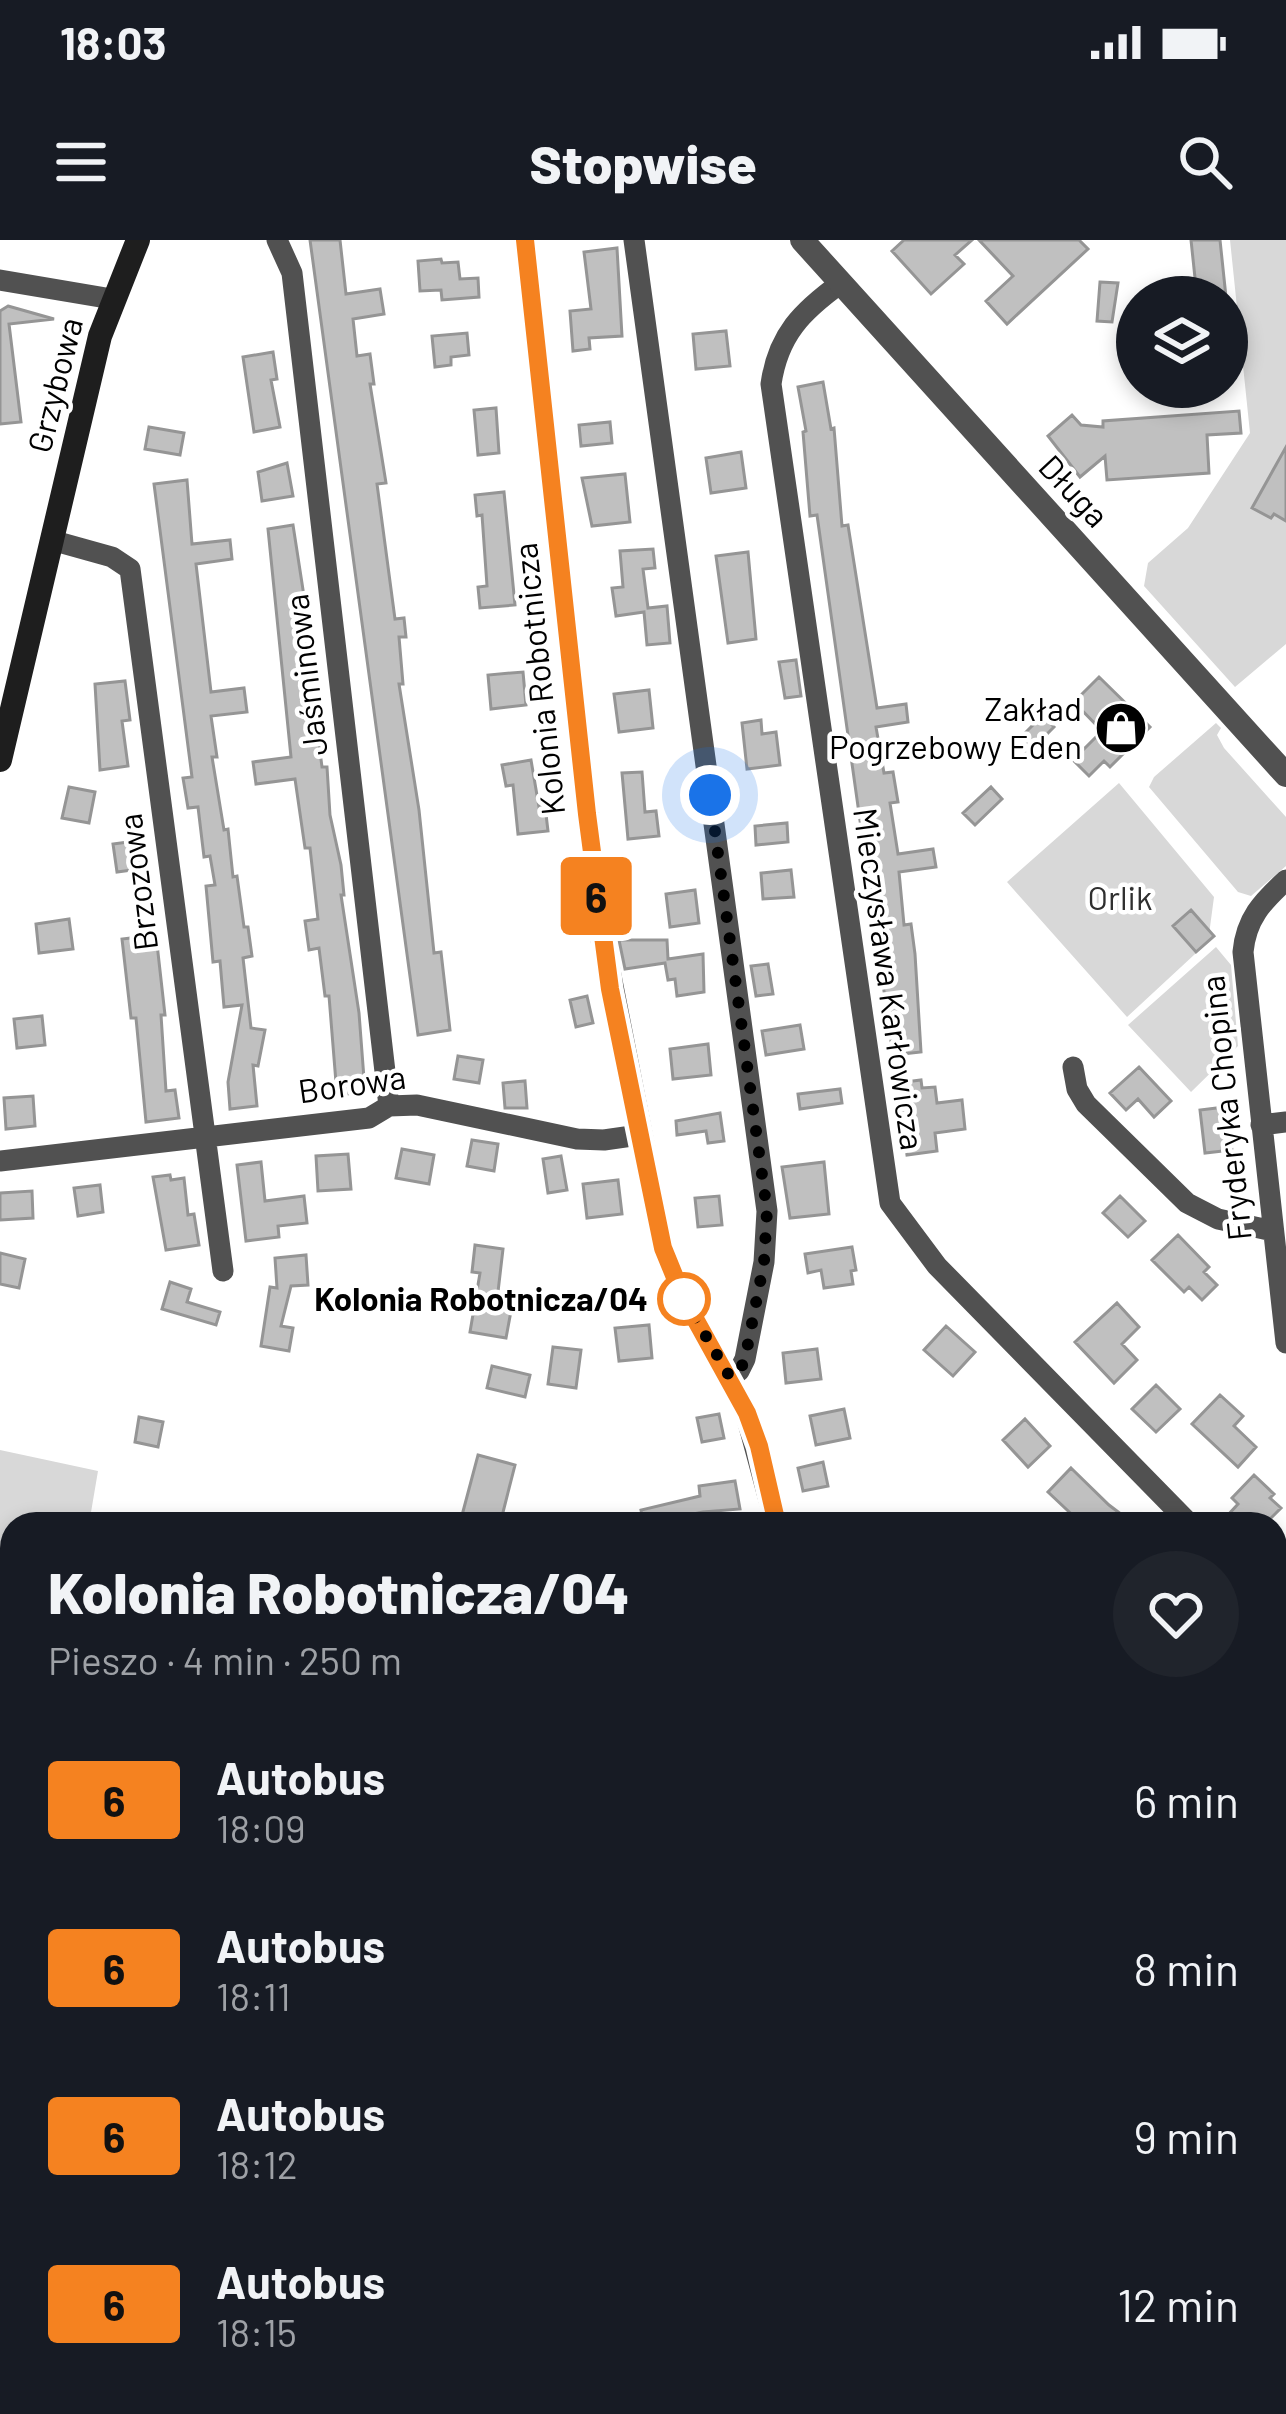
<!DOCTYPE html>
<html lang="pl">
<head>
<meta charset="utf-8">
<style>
	body { margin:0; font-family:Barlow,sans-serif; background:#20242c; color:#f1f3f6; height:100vh; display:flex; flex-direction:column; font-size:45px; white-space:nowrap }
	* { box-sizing:border-box; margin:0 }
	p { font-size:39px; color:#9ea1a6 }
	.icon { flex:none; width:66px; height:66px; fill:none; stroke:currentColor; stroke-width:2; stroke-linecap:round; stroke-linejoin:round }
	.map { position:relative; flex:1; overflow:hidden }
	.sheet { position:absolute; left:0px; top:1272px; width:1287px; height:903px; display:flex; flex-direction:column; background:#171b24; border-radius:36px 36px 0 0; box-shadow:0 6px 18px #0003 }
	.sheet>* { flex:none }
	.badge { padding:0 24px; border-radius:9px; font-size:42px; line-height:78px }
	.buttons { position:absolute; left:1116px; top:36px; display:grid; gap:24px }
	.buttons a { display:grid; place-items:center; width:132px; height:132px; border-radius:50%; background:#171b24; box-shadow:0 6px 18px #0003; font-size:60px }
	.you { position:absolute; width:60px; height:60px; margin:-30px; border:9px solid #fff; border-radius:50%; background:#1a73e8; box-shadow:0 0 0 18px #1a73e833 }
	.map>.badge { position:absolute; translate:-50% -50%; box-shadow:0 0 0 6px #fff }
	.round { display:grid; place-items:center; flex:none; width:126px; height:126px; border-radius:63px; background:#20242c }
	.overview { display:flex; align-items:center; justify-content:space-between; height:204px; padding:0 48px }
	h1 { font-size:57px; font-weight:800; line-height:90px }
	ul { padding:0; list-style:none }
	li { display:flex; align-items:center; gap:36px; height:168px; padding:0 48px }
	li div { flex:1 }
	li b { display:block; font-size:45px }
	li em { font-style:normal }
	li .badge { min-width:132px; font-weight:700; text-align:center }
	.status { display:flex; justify-content:space-between; align-items:center; height:84px; padding:0 60px; background:#171b24; direction:ltr }
	.status svg { height:33px; fill:currentColor }
	header { display:flex; justify-content:space-between; align-items:center; height:156px; padding:0 48px; background:#171b24; font-size:54px; font-weight:800 }
	.map>svg:first-child { display:block }
	.green { fill:#d8d8d8 }
	.building { fill:#c0c0c0; stroke:#959595; stroke-width:3 }
	.lines { fill:none; stroke-linecap:round; stroke-linejoin:round }
	.minor { stroke:#515151; stroke-width:21 }
	.tertiary { stroke:#515151; stroke-width:24 }
	.secondary { stroke:#1e1e1e; stroke-width:24 }
	.line-casing { stroke:#fff; stroke-width:27 }
	.line { stroke:#f58220; stroke-width:18 }
	.walk { stroke:#000; stroke-width:12; stroke-dasharray:0 21.6 }
	.stop-dot { fill:#fff; stroke:#f58220; stroke-width:6 }
	.labels { text-anchor:middle; stroke-width:9; stroke-linejoin:round; paint-order:stroke }
	.street-label { font-size:33px; fill:#000; stroke:#fff }
	.poi-label { font-size:33px; fill:#000; stroke:#fff; text-anchor:end }
	.park-label { font-size:33px; fill:#2f2f2f; stroke:#fff }
	.stop-label { font-size:33px; font-weight:bold; fill:#000; stroke:#fff; text-anchor:end }
</style>
</head>
<body>
<div class="status"><b>18:03</b><svg viewBox="0 0 49 12"><path d="M0 12V9h3v3zM5 12V6h3v6zM10 12V3h3v9zM15 12V0h3v12zM26 1h20v11H26zM47 4h2v5h-2z"/></svg></div>
<header><svg class="icon" aria-label="menu" viewBox="0 0 24 24"><path d="M4 6h16M4 12h16M4 18h16"/></svg>Stopwise<svg class="icon" aria-label="search" viewBox="0 0 24 24"><circle cx="10" cy="10" r="6"/><path d="M15 15l6 6"/></svg></header>
<div class="map">
<svg width="1286" height="2174" viewBox="0 0 1286 2174">
	<rect width="100%" height="100%" fill="#fff"/>
	<path class="green" d="M1230,0H1286V404L1235,447L1144,346L1148,323L1188,288L1250,193Z
		M1216,483L1221,488L1217,495L1224,508L1286,577V626L1251,656L1238,652L1149,547L1154,537Z
		M1119,543L1214,657L1208,702L1127,777L1007,642Z
		M1216,707L1231,725L1238,806L1191,852L1128,785Z
		M0,1210L98,1231L89,1284H12V2163H890V2174H0Z
		M1275,1914L1286,1918V2174H1061L1059,2163H1275Z"/>
	<path class="building" d="M310,0H340L346,54L380,49L384,74L353,79L357,116L370,114L374,144H370L386,243L377,244L395,379L404,378L406,397H399L403,444H399L419,570L434,713L441,712L450,790L418,795Z
		M904,0H972L955,15L964,24L931,54L892,11Z
		M979,0H1079L1088,9L1007,84L986,61L1013,36Z
		M1191,0H1220L1226,57H1197Z
		M617,8L622,96L589,98L590,109L573,111L570,71L591,69L584,12Z
		M441,19L442,23L458,22L460,39L478,38L479,57L442,60L441,50L420,51L418,21Z
		M1100,42L1118,43L1112,82L1097,81Z
		M8,66L54,79L9,84L21,182L0,184V71Z
		M726,91L730,126L696,129L693,94Z
		M467,93L469,115L451,117V125L435,127L432,96Z
		M273,112L277,139L271,140L280,187L254,192L243,117Z
		M823,142L831,189L834,188L842,286L848,285L877,468L906,464L908,482L876,487L884,533L893,532L898,562L890,563L898,614L933,609L936,627L899,632L904,685L911,684L915,714L921,812L893,815L817,275L810,276L803,192L806,191L798,147Z
		M496,168L499,213L478,215L474,170Z
		M1239,171L1241,193L1207,195L1209,233L1107,240L1105,216L1080,237L1048,196L1072,175L1081,185L1103,187V181Z
		M610,182L612,203L581,206L579,185Z
		M149,187L184,193L180,215L145,209Z
		M1286,207V281L1274,274L1271,278L1252,268Z
		M741,212L746,248L711,253L706,218Z
		M287,223L293,256L262,261L258,232Z
		M625,234L630,282L592,286L582,238Z
		M187,240L192,304L230,300L232,319L196,324L211,452L244,448L247,472L211,476L217,517H212L224,590L228,589L233,637L237,636L244,687H248L252,716L243,718L251,788L265,790L258,826L253,825L257,866L230,869L228,842L242,765L224,767L220,721L213,722L206,646L215,645L210,616L204,617L198,567L188,568L183,538L192,537L154,244Z
		M504,252L515,365L480,368L478,347L487,346L482,275L477,276L475,255Z
		M293,285L312,408L317,456L313,457L322,527H327L330,575L341,625L344,655H341L359,773L365,852L337,855L329,756H325L319,708L309,710L305,681L318,679L310,608H305L295,539L256,544L253,522L291,517L268,289Z
		M653,309L655,328L643,329L648,368L667,366L670,403L647,405L644,372L616,376L612,348L623,347L620,311Z
		M748,312L756,399L728,403L716,316Z
		M796,420L801,456L785,458L779,422Z
		M523,432L526,465L491,469L488,435Z
		M1099,437L1150,487L1110,527L1104,521L1089,536L1073,520L1102,491L1074,462Z
		M125,441L130,480L122,481L128,526L100,530L95,444Z
		M649,450L653,488L619,492L614,454Z
		M1043,475L1054,487L1024,517L1013,505Z
		M761,480L762,494L776,492L780,525L747,529L742,483Z
		M531,520L539,567L545,566L548,591L518,594L513,545L506,546L502,525Z
		M642,532L645,572L656,571L659,596L628,599L622,533Z
		M69,547L95,552L89,583L62,578Z
		M991,547L1002,559L975,585L963,573Z
		M787,583L788,602L756,605L755,586Z
		M143,600L147,628L117,632L113,604Z
		M791,630L794,657L763,659L761,633Z
		M695,650L699,683L670,687L666,654Z
		M1191,670L1214,696L1196,712L1173,686Z
		M69,679L73,709L39,713L36,684Z
		M156,695L165,775H161L166,851L175,850L179,878L146,882L136,778H131L122,699Z
		M619,700H667L668,719L703,714L704,752L677,756L675,739L668,740L665,723L625,729Z
		M768,724L773,754L756,756L751,726Z
		M587,756L593,783L576,787L570,760Z
		M42,776L45,805L17,808L14,779Z
		M800,785L804,809L766,815L762,791Z
		M708,804L711,835L673,839L670,809Z
		M458,816L483,820L479,843L454,839Z
		M1139,827L1171,861L1154,877L1138,859L1126,870L1110,853Z
		M921,840L922,848L935,847L937,863L962,860L965,889L935,893L937,911L907,915L897,843Z
		M525,841L527,868H505L503,843Z
		M840,849L842,863L800,869L798,854Z
		M33,856L35,886L6,889L4,858Z
		M1225,867L1232,910L1205,913L1200,870Z
		M720,873L724,901L708,903L706,891L677,895L676,881Z
		M472,900L498,904L494,931L467,926Z
		M402,909L434,915L429,944L396,938Z
		M348,914L351,949L318,951L316,916Z
		M561,916L567,950L548,953L543,919Z
		M261,922L265,961L304,956L307,983L278,986L279,997L246,1001L237,925Z
		M824,922L829,974L790,978L782,927Z
		M170,935L171,940L184,938L188,975L194,974L199,1005L166,1010L153,937Z
		M618,940L622,974L587,978L583,944Z
		M100,945L103,972L78,976L74,948Z
		M32,951L33,978L0,980V953Z
		M719,956L722,985L698,987L695,958Z
		M1120,956L1145,981L1128,997L1103,973Z
		M1178,995L1209,1027L1204,1032L1217,1045L1202,1060L1189,1047L1184,1052L1152,1020Z
		M475,1005L503,1009L496,1069L511,1071L506,1098L470,1092L480,1033L472,1032Z
		M852,1007L856,1030L851,1031L853,1044L824,1048L821,1030L808,1033L805,1014Z
		M0,1013L25,1019L19,1048L0,1044Z
		M306,1015L308,1045L291,1046L281,1086L293,1088L289,1111L261,1106L270,1047L277,1048L275,1018Z
		M170,1042L191,1049L187,1062L220,1072L216,1085L162,1069Z
		M1117,1063L1139,1087L1122,1104L1137,1120L1114,1143L1075,1102Z
		M649,1085L652,1118L619,1121L615,1088Z
		M946,1086L975,1112L953,1136L924,1110Z
		M553,1107L581,1110L576,1148L548,1144Z
		M817,1109L821,1139L786,1143L783,1113Z
		M492,1126L530,1135L525,1157L487,1148Z
		M1156,1145L1180,1169L1156,1192L1132,1169Z
		M1220,1155L1243,1176L1234,1186L1256,1207L1238,1227L1192,1184Z
		M844,1169L850,1198L816,1205L810,1176Z
		M719,1174L724,1198L702,1202L697,1178Z
		M139,1177L163,1182L158,1207L135,1202Z
		M1025,1179L1050,1206L1028,1227L1003,1200Z
		M478,1215L515,1225L500,1284L461,1279Z
		M823,1222L828,1246L803,1251L798,1228Z
		M1071,1228L1109,1265L1134,1284H1082L1048,1252Z
		M1254,1235L1274,1254L1270,1258L1281,1268L1265,1284H1238L1228,1275L1238,1264L1232,1258Z
		M735,1241L740,1269L703,1272L644,1284L641,1270L700,1256L699,1246Z"/>
	<g class="lines">
		<path class="minor" d="M277,0L292,33L389,866
			M634,0L767,971L764,1022L745,1119L739,1131L730,1137
			M0,40L112,59
			M841,43C802,71 778,95 771,144L890,963L937,1026L1190,1284
			M51,300L112,317L130,329L223,1031
			M1286,640C1262,662 1246,679 1243,712L1286,1103
			M1073,827L1077,849L1086,864L1187,963L1218,979L1273,991
			M1261,885L1286,882
			M0,921L369,878L389,866L417,865L577,899L604,900L639,895
			M1275,1369L1286,1380
			M0,1435L12,1438"/>
		<path class="tertiary" d="M525,0L599,682L663,1008L683,1057L747,1173L777,1284
			M802,0L1286,535
			M1275,1892L1286,1897
			M919,2163V2174"/>
		<path class="secondary" d="M0,520L100,96L138,0"/>
	</g>
	<g class="lines">
		<g class="line-casing">
			<path id="line" d="M525,0L587,574L610,749L663,1008L683,1057L747,1173L759,1206L777,1284"/>
		</g>
		<use href="#line" class="line"/>
		<path class="walk" d="M684,1059L730,1137L740,1130L745,1119L764,1022L767,971L710,555"/>
	</g>
	<defs>
		<g id="shop-disc" transform="scale(2.7)"><circle r="9.5" fill="#000" stroke="#fff"/><path d="M-5-2.5h2.3a2.7 3.5 0 0 1 5.4 0H5L5.5 6h-11ZM-1.5-2.5h3a1.5 2.3 0 0 0-3 0Z" fill="#fff"/></g>
	</defs>
	<g fill-rule="evenodd">
		<use href="#shop-disc" x="1121" y="488"/>
	</g>
	<circle class="stop-dot" cx="684" cy="1059" r="24"/>
	<g class="labels">
		<g class="street-label">
			<text transform="translate(55 145) rotate(-76)" y="12">Grzybowa</text>
			<text transform="translate(1074 251) rotate(47)" y="12">Długa</text>
			<text transform="translate(306 435) rotate(-97)" y="12">Jaśminowa</text>
			<text transform="translate(539 439) rotate(-96)" y="12">Kolonia Robotnicza</text>
			<text transform="translate(138 642) rotate(-97)" y="12">Brzozowa</text>
			<text transform="translate(889 739) rotate(82)" y="12">Mieczysława Karłowicza</text>
			<text transform="translate(352 844) rotate(-8)" y="12">Borowa</text>
			<text transform="translate(1226 868) rotate(-96)" y="12">Fryderyka Chopina</text>
		</g>
		<g class="poi-label">
			<text x="1082" y="481">Zakład<tspan x="1082" dy="38">Pogrzebowy Eden</tspan></text>
		</g>
		<g class="park-label">
			<text x="1120" y="670">Orlik</text>
		</g>
		<g class="stop-label">
			<text x="648" y="1071">Kolonia Robotnicza/04</text>
		</g>
	</g>
</svg>
<div class="buttons">
<a><svg class="icon" aria-label="layers" viewBox="0 0 24 24"><path d="M12 4l9 5-9 5-9-5zM3 14l9 5 9-5"/></svg></a>
</div>
<div class="you" style="left:710px;top:555px"></div>
<b class="badge" style="left:596px;top:656px;background:#f58220;color:#111">6</b>
<section class="sheet">
<div class="overview"><div><h1>Kolonia Robotnicza/04</h1><p>Pieszo · 4 min · 250 m</p></div><a class="round"><svg class="icon" aria-label="heart" viewBox="0 0 24 24"><path d="M12 20l-8-8c-3-5 5-10 8-4 3-6 11-1 8 4z"/></svg></a></div>
<ul>
<li><span class="badge" style="background:#f58220;color:#111">6</span><div><b>Autobus</b><p>18:09</p></div><em>6 min</em></li>
<li><span class="badge" style="background:#f58220;color:#111">6</span><div><b>Autobus</b><p>18:11</p></div><em>8 min</em></li>
<li><span class="badge" style="background:#f58220;color:#111">6</span><div><b>Autobus</b><p>18:12</p></div><em>9 min</em></li>
<li><span class="badge" style="background:#f58220;color:#111">6</span><div><b>Autobus</b><p>18:15</p></div><em>12 min</em></li>
</ul>
</section>
</div>
</body>
</html>
